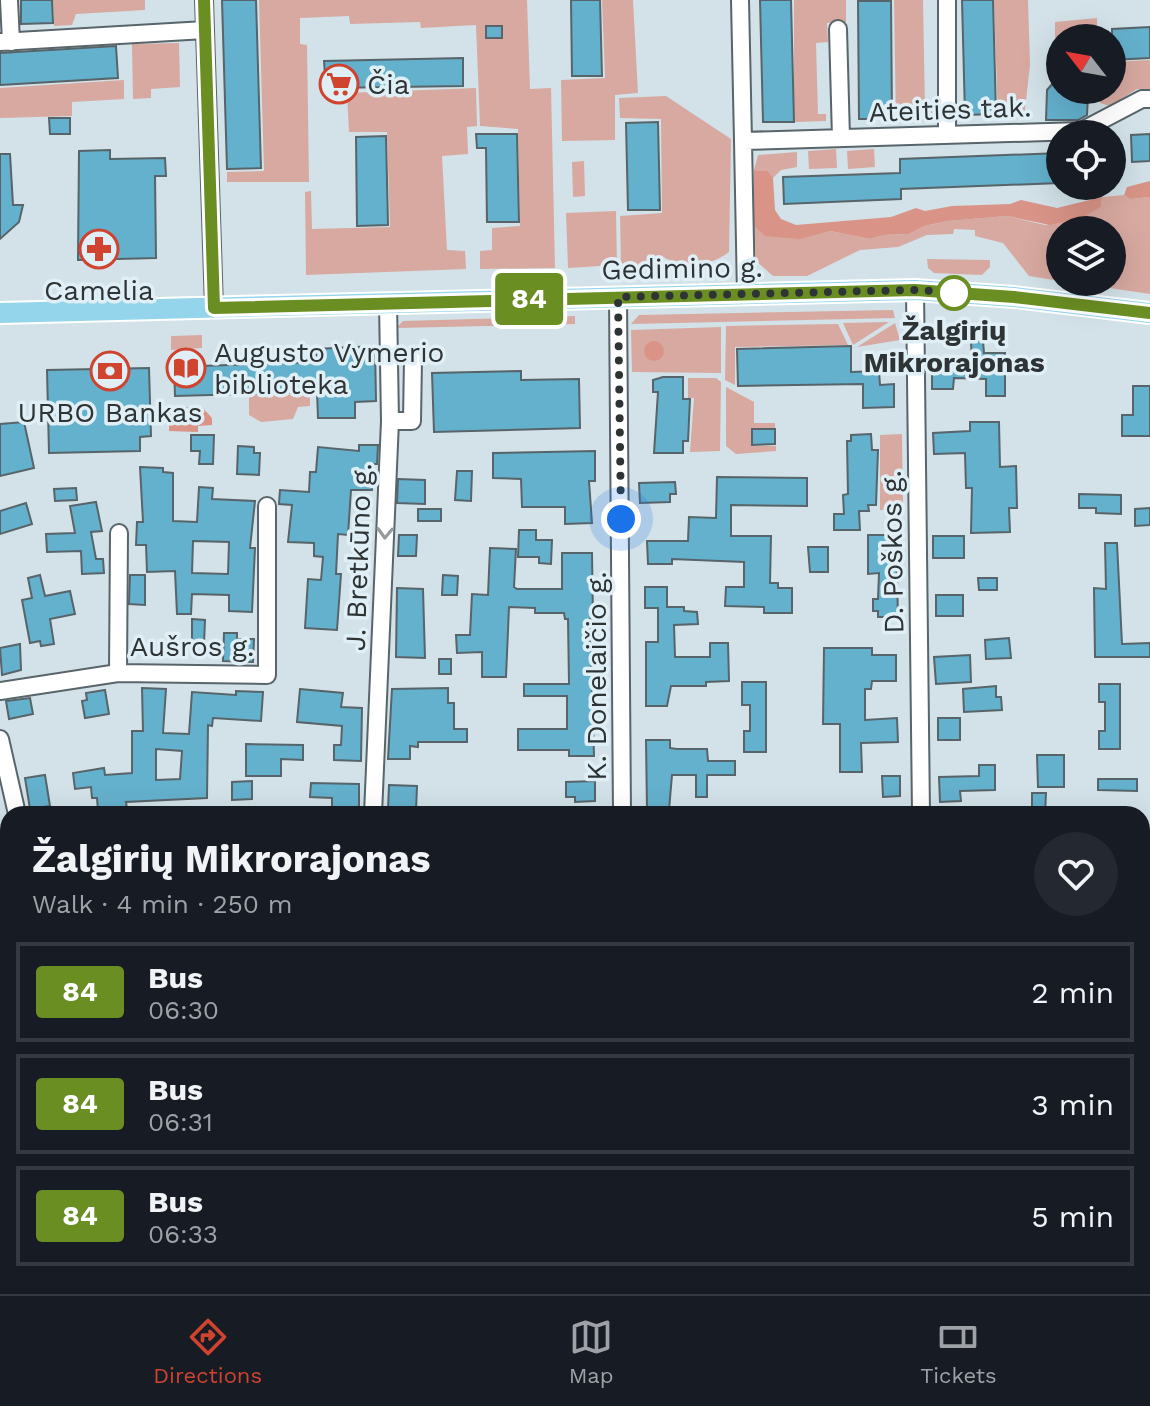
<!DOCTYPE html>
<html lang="en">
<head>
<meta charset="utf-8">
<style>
	body { margin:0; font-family:"Work Sans",sans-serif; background:#242831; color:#f1f3f6; height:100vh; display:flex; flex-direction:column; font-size:30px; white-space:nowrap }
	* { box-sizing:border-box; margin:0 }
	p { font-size:26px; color:#9ea1a6 }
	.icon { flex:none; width:44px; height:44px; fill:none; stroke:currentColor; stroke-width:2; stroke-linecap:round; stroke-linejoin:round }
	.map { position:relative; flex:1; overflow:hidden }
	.details { position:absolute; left:0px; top:806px; width:1150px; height:488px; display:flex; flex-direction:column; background:#171b24; border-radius:24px 24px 0 0; box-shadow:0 8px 32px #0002 }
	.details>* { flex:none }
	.badge { padding:0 16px; border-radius:6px; font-size:28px; line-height:52px }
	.needle { width:52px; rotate:301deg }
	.buttons { position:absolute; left:1046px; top:24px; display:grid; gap:16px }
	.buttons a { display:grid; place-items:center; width:80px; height:80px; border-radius:50%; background:#171b24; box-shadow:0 8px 32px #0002; font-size:40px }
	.you { position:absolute; width:40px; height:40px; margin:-20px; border:6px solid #fff; border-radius:50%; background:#1a73e8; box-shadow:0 0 0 12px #1a73e833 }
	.map>.badge { position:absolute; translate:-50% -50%; box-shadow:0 0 0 4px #fff }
	.round { display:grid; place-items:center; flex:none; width:84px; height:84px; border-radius:42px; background:#242831 }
	.head { display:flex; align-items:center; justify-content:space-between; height:136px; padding:0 32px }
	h1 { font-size:38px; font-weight:700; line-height:60px }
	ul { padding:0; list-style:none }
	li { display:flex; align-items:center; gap:24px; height:100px; margin:0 16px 12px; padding:0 16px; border:4px solid #363941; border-radius:0px }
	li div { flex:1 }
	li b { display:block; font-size:30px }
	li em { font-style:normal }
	li .badge { min-width:88px; font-weight:700; text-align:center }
	.menu { display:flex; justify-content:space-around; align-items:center; height:112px; border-top:2px solid #363941; background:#171b24; font-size:22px; color:#9ea1a6 }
	.menu a { display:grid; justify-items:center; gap:4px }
	.menu .active { color:#cf432f }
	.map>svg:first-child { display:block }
	.green { fill:#d8a9a0 }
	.forest { fill:#d99487 }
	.building { fill:#64b1cd; stroke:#576469; stroke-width:2; fill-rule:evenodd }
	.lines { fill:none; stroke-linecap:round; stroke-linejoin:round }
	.minor-casing { stroke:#58656a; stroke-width:20 }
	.major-casing { stroke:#fff; stroke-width:24 }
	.minor { stroke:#fff; stroke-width:16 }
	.major { stroke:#94d5eb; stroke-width:20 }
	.oneway { stroke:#969a9a }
	.line-casing { stroke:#fff; stroke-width:18 }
	.line { stroke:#6b8e23; stroke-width:12 }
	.walk { stroke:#2e3436; stroke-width:8; stroke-dasharray:0 14.4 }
	.stop-dot { fill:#fff; stroke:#6b8e23; stroke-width:4 }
	.labels { text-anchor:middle; stroke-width:7; stroke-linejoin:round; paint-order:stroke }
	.poi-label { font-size:28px; fill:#2e3436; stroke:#dfeff5; text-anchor:start }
	.street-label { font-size:28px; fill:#2e3436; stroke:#dfeff5 }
	.stop-label { font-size:28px; font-weight:bold; fill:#2e3436; stroke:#dfeff5 }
</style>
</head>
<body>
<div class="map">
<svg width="1150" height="1294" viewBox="0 0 1150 1294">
	<rect width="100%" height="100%" fill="#d2e2e8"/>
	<path class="green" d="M53,0H145V10L76,14L72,25L54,26Z
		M259,0H527L530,89L551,88L555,268L480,269V251L492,250V228L520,226L518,129L480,126L476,25L421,28L420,22L350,24L349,16L300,18V44L307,45L309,182H227V172L264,171Z
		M602,0H633L638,93L615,95V140L562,141L561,80L605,78Z
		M794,0H846V22L827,23L828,42L816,43L818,114H826V121L794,122Z
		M894,0H923L925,109H934L935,121L896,123Z
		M994,0H1028L1030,65L1024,118L998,119Z
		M1097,18V38H1060V44L1055,38V22Z
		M179,43L180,87L151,89V98L133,99L132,44Z
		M1150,60V89H1137L1110,106L1100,103L1099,90H1112V62Z
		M124,80V99L72,102V116L0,118V88Z
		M476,88L477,126L467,127L468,154L442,156L447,250L465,251L466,269L306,275L305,192L311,191L312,229L390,227L387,132H349L347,93Z
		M666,96L731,139L729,252C709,267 683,270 662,256L645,266L621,265L620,216L662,213L661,119L620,118L619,98Z
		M836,149L837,168L809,169L808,151Z
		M874,149L875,167L848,169L847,151Z
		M797,152V167L781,170L773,178L768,171L754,170L758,155Z
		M584,161L585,196L573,197L572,162Z
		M1124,195L1131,199L1150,197V294L1069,282H1112V230H1060V281L1029,276L1003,243L975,236V230L954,229L953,234L927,235L898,247L860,250L807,276H773L756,261L754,226L766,236L812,235L830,231L870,239L884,235L909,234L924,226L948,221L1007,216L1045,225L1077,219L1101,207L1102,197Z
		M616,211L617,265L568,268L566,213Z
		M927,259L990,260V267L982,275L934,273L928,268Z
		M893,310L895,318L631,324L639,315Z
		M575,316V324L396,328L403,321Z
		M889,322L853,345L843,323Z
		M895,323L900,340L857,347Z
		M838,324L848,345L735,347V385L725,380L726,326Z
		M721,327V373L632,372L631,330Z
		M202,335V348L171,350V336Z
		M688,378H716L721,382L720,451L690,452L694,398H688Z
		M726,387L754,402V423H775V428H751V446H776V451L736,454L726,446Z
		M310,394V406L298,407L293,419L261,422L249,415V395Z
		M902,434L903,509L880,510V435Z"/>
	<path class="forest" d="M754,170L768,171L773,178L775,210L781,219L796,225L891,217L916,208L925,211L952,206L1010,204L1021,200L1057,208L1102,197L1101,207L1084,217L1050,225L1007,216L948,221L924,226L909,234L884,235L870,239L830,231L800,239L765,236L754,226Z
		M1150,181V197L1131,199L1124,195L1127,187Z
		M644 351a10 10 0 1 1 20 0a10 10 0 1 1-20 0Z
		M169,407H202L212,418V425L198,426V432L169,431Z"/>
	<path class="building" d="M21,0H52L53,23L21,24Z
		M222,0H256L261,168L227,169Z
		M571,0H600L602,76H572Z
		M760,0H791L794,122H763Z
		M962,0H993L996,114L965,115Z
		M858,1H891L892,119H859Z
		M486,26H502V38H486Z
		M1150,27V58L1112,60V29Z
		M116,46L118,78L0,85V53Z
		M463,58V86L326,88L324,61Z
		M1060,75V90H1069V96H1088L1087,115L1078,120H1046L1047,90Z
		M49,118H70V134H50Z
		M658,122L660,210H628L626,123Z
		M476,134H517L519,222H487L486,148H477Z
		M1150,134V161L1132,162L1131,135Z
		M386,136L388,225L357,226L356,137Z
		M110,150V159L165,158L166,176H155L156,258L78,260L79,151Z
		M1060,153V183L901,189V199L784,204L783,177L900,173V159Z
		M0,154H10L13,205H23L19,222L0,239Z
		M983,341L984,353H1005V396H986V379L954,378L953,389H932V365L972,364L971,342Z
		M375,346L376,401L355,402V418H318L317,392L175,396L174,367L316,362V349Z
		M851,346V372L879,371L880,385L894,384V407L863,408V384L738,386L737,349Z
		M149,368L151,436L140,437V451L49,453L47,370Z
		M521,371V380L579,379L580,428L434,432L432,373Z
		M663,377H683V399H690L688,441H683V453H654L658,392H653V380Z
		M1133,386H1150V436H1122V415H1133Z
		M24,422L34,468L0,476V424Z
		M970,422H999L1000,467L1016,466L1017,508H1009L1010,532L971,533L972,488H966L965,453L934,454L933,433L970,431Z
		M752,429H775V444L752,445Z
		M871,434L872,450H878L876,505H868L869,511H859L860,530H834V514H844L843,495L848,494L847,441H851V435Z
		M191,435H214L213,464H199L200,451H191Z
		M359,445H378L377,464H373L372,490H351L348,535L338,534L336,574H341L337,630L305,628L308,579L321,580L323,557L314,556V543L288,542L292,505L279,504L280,490L309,492L310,472H316L318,447L359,451Z
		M238,446L254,447V453H260L259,475L237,474Z
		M595,451V481H589L592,523L565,524V507H522L521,479L493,478V453Z
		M140,467L163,468V472L173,473V521L197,522L199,487L213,488L212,499L255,501L250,548H255L252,612L229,611V595L192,594L191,614H177L175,571L147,572L146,545H136L137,522H143ZM193,541L229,542L228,574L192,573Z
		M457,471H472L471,501L455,500Z
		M717,477L807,478V506L731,505V536H771L770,583H778V588H792V613H764V607L725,606L726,587H744V562L672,559V564H648L647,541H688L689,517L716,518Z
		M398,479L425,480V504L397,503Z
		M675,482L676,494H670V502L640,503L639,483Z
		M76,488L77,500L55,501L54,489Z
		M1079,494L1121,495V514L1096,513V508H1079Z
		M96,502L102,531L91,532L96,559H103L104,573L82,574L81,551L47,552L46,534L75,533L70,506Z
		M26,503L32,524L0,534V511Z
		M1150,508V525L1135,526V509Z
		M418,509H441V521H418Z
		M519,530H536V540H552L551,564L539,563V557H518Z
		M399,535H417L416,556H398Z
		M868,535H896L898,617H878V611H873V599H878L879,573L868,574Z
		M933,536H964V558H933Z
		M1105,543H1117L1122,644L1150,643V657H1095L1094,588L1106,589Z
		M808,547H828V572H810Z
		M490,548L516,549L514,587L517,589H562V553H592L593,619H590L594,756H569V750H518V729H567V696H524V684H569L568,619H565L564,613H535V608L509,607L506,677H482V652L457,653L456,635H470L472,594L488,595Z
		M40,575L45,596L70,591L75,614L50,619L54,644L41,646L40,641L30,643L22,600L32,598L28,578Z
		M130,575H145V605L129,604Z
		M443,575L458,576L457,595H442Z
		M978,578H997V590H979Z
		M645,587H667V607H684V611L697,612L698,624L674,625L675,657H710V643H728L729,681L706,682V686H671L667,706H646V642H658V608H645Z
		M397,588L423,589L425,658L396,657Z
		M936,595H963V616H936Z
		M192,619L205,620L204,644L192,643Z
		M224,633H237V639H254L253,662L223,661Z
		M1009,638L1011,658L986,659L985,640Z
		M20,644L21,670L2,675L0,648Z
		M824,648H872V655H896V681H872L871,689H865V720L897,718L898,742L861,743L862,772H840V724H823Z
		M970,655L971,682L936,684L934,657Z
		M439,659H451V674H439Z
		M742,682H766V752H744V731H750V705H742Z
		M1099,684H1120V749H1099V731H1105V702H1099Z
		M996,686V697H1001L1002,710L964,712L963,689Z
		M142,688L166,689L163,733L189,734L192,692L236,695V691L263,692L261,721L213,718L212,726L208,725L207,798L126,802L127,809L98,811L97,798H92L91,787L75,789L73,773L104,768L105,775L132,773V731H143ZM156,749L182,751L180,779L156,780Z
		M448,688V703H454V729H467V742H418V747L410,746V759H388L392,689Z
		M300,689L343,693L341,707L362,708L361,761L334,760V745H341L342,726L297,722Z
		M105,690L109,714L85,718L82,701L87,700L86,693Z
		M30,698L33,714L9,719L6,701Z
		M938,718H960V740H938Z
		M646,740H670V748L677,749H707L708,761H735V775H707V797H696V775H672L669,810H647Z
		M246,744L303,745V760L281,759V776H246Z
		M1037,755H1064V787H1038Z
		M979,765H995V790L960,791L961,801L940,802L939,777L979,776Z
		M45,775L50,806L30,809L25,778Z
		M882,776H900V796L883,797Z
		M1098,779H1137V791L1098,790Z
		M252,781V799L232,800V782Z
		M595,781V801L575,802V797H566V782Z
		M311,783L359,784V810L332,809V798L310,797Z
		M389,785L417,786L416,811L388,810Z
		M1032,793H1046L1045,814H1032Z"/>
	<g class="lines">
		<g class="minor-casing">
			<path id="minor" d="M9,0L11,42
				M204,0L214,308
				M740,0L743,141
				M947,0V135
				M838,29L841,138
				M0,42L205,30
				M915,290L921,814
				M746,294L743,141L1081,131L1142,99H1150
				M618,297L622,814
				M390,421H412L413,359
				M118,673L119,533
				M0,691L118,673L267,675V506
				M0,739L17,814
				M373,814L390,421L388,303
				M1142,907H1150
				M0,927L8,925
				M125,1286L127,1294
				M624,1286L625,1294
				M353,1294V1286
				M920,1294V1286"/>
		</g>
		<g class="major-casing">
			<path id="major" d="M0,313L915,290L1014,297L1150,313"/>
		</g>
		<use href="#minor" class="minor"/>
		<use href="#major" class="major"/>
	</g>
	<defs><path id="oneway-chevron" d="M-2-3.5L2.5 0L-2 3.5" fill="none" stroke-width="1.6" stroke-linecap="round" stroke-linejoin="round" transform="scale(2)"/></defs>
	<use class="oneway" href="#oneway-chevron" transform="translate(385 533) rotate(92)"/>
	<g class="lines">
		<g class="line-casing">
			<path id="line" d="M204,0L214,308L915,290L1014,297L1150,313"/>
		</g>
		<use href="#line" class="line"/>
		<path class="walk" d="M621,519L618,297L915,290L964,293H954"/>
	</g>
	<defs>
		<g id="supermarket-ring" transform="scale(2)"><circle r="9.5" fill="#dfeff5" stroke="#cf432f" stroke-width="1.5"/><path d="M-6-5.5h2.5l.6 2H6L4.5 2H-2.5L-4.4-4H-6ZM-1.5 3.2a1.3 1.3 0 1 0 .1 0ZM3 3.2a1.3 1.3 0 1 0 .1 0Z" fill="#cf432f"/></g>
		<g id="pharmacy-ring" transform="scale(2)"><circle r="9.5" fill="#dfeff5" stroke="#cf432f" stroke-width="1.5"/><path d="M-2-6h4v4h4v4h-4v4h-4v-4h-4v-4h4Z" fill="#cf432f"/></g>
		<g id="library-ring" transform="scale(2)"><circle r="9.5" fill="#dfeff5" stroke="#cf432f" stroke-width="1.5"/><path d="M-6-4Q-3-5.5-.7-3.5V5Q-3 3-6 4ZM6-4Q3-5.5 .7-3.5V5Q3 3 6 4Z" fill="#cf432f"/></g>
		<g id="bank-ring" transform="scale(2)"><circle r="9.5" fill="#dfeff5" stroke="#cf432f" stroke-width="1.5"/><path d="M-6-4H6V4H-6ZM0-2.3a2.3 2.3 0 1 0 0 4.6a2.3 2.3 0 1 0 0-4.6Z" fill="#cf432f"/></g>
	</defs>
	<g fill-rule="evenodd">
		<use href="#supermarket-ring" x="339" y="84"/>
		<use href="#pharmacy-ring" x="99" y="249"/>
		<use href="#library-ring" x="186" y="368"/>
		<use href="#bank-ring" x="110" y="371"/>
	</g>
	<circle class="stop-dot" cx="954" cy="293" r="16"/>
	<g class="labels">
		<g class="poi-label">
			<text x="367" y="94">Čia</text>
			<text x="99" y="300" text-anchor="middle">Camelia</text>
			<text x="214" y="362">Augusto Vymerio<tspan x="214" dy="32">biblioteka</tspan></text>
			<text x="110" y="422" text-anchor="middle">URBO Bankas</text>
		</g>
		<g class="street-label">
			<text transform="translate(950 109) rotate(-2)" y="10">Ateities tak.</text>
			<text transform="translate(682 268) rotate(-1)" y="10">Gedimino g.</text>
			<text transform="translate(892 552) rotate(-91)" y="10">D. Poškos g.</text>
			<text transform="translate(358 557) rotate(-88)" y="10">J. Bretkūno g.</text>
			<text x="192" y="656">Aušros g.</text>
			<text transform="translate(596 676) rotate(-90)" y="10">K. Donelaičio g.</text>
		</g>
		<g class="stop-label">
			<text x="954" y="340">Žalgirių<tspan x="954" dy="32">Mikrorajonas</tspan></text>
		</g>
	</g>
</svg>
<div class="buttons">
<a><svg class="needle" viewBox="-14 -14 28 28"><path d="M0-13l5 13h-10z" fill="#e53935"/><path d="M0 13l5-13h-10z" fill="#9ea1a6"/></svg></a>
<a><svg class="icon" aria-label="locate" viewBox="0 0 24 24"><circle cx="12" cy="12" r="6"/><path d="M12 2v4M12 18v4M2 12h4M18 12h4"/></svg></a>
<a><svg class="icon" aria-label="layers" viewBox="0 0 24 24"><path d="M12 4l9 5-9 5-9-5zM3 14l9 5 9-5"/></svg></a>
</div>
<div class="you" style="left:621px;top:519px"></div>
<b class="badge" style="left:529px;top:299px;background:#6b8e23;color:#fff">84</b>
<section class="details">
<div class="head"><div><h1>Žalgirių Mikrorajonas</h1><p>Walk · 4 min · 250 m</p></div><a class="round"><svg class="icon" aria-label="heart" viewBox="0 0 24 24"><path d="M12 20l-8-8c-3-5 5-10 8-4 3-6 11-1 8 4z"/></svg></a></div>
<ul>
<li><span class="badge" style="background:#6b8e23;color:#fff">84</span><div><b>Bus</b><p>06:30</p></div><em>2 min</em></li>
<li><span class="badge" style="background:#6b8e23;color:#fff">84</span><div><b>Bus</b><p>06:31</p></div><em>3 min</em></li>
<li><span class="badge" style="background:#6b8e23;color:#fff">84</span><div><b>Bus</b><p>06:33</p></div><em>5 min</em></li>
</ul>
</section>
</div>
<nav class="menu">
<a class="active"><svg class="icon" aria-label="directions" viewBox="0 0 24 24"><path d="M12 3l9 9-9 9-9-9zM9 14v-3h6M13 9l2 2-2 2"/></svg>Directions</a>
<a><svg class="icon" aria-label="map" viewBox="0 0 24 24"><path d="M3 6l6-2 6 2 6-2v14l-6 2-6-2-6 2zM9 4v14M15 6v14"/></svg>Map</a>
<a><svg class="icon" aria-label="tickets" viewBox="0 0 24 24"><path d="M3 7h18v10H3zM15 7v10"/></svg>Tickets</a>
</nav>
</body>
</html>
